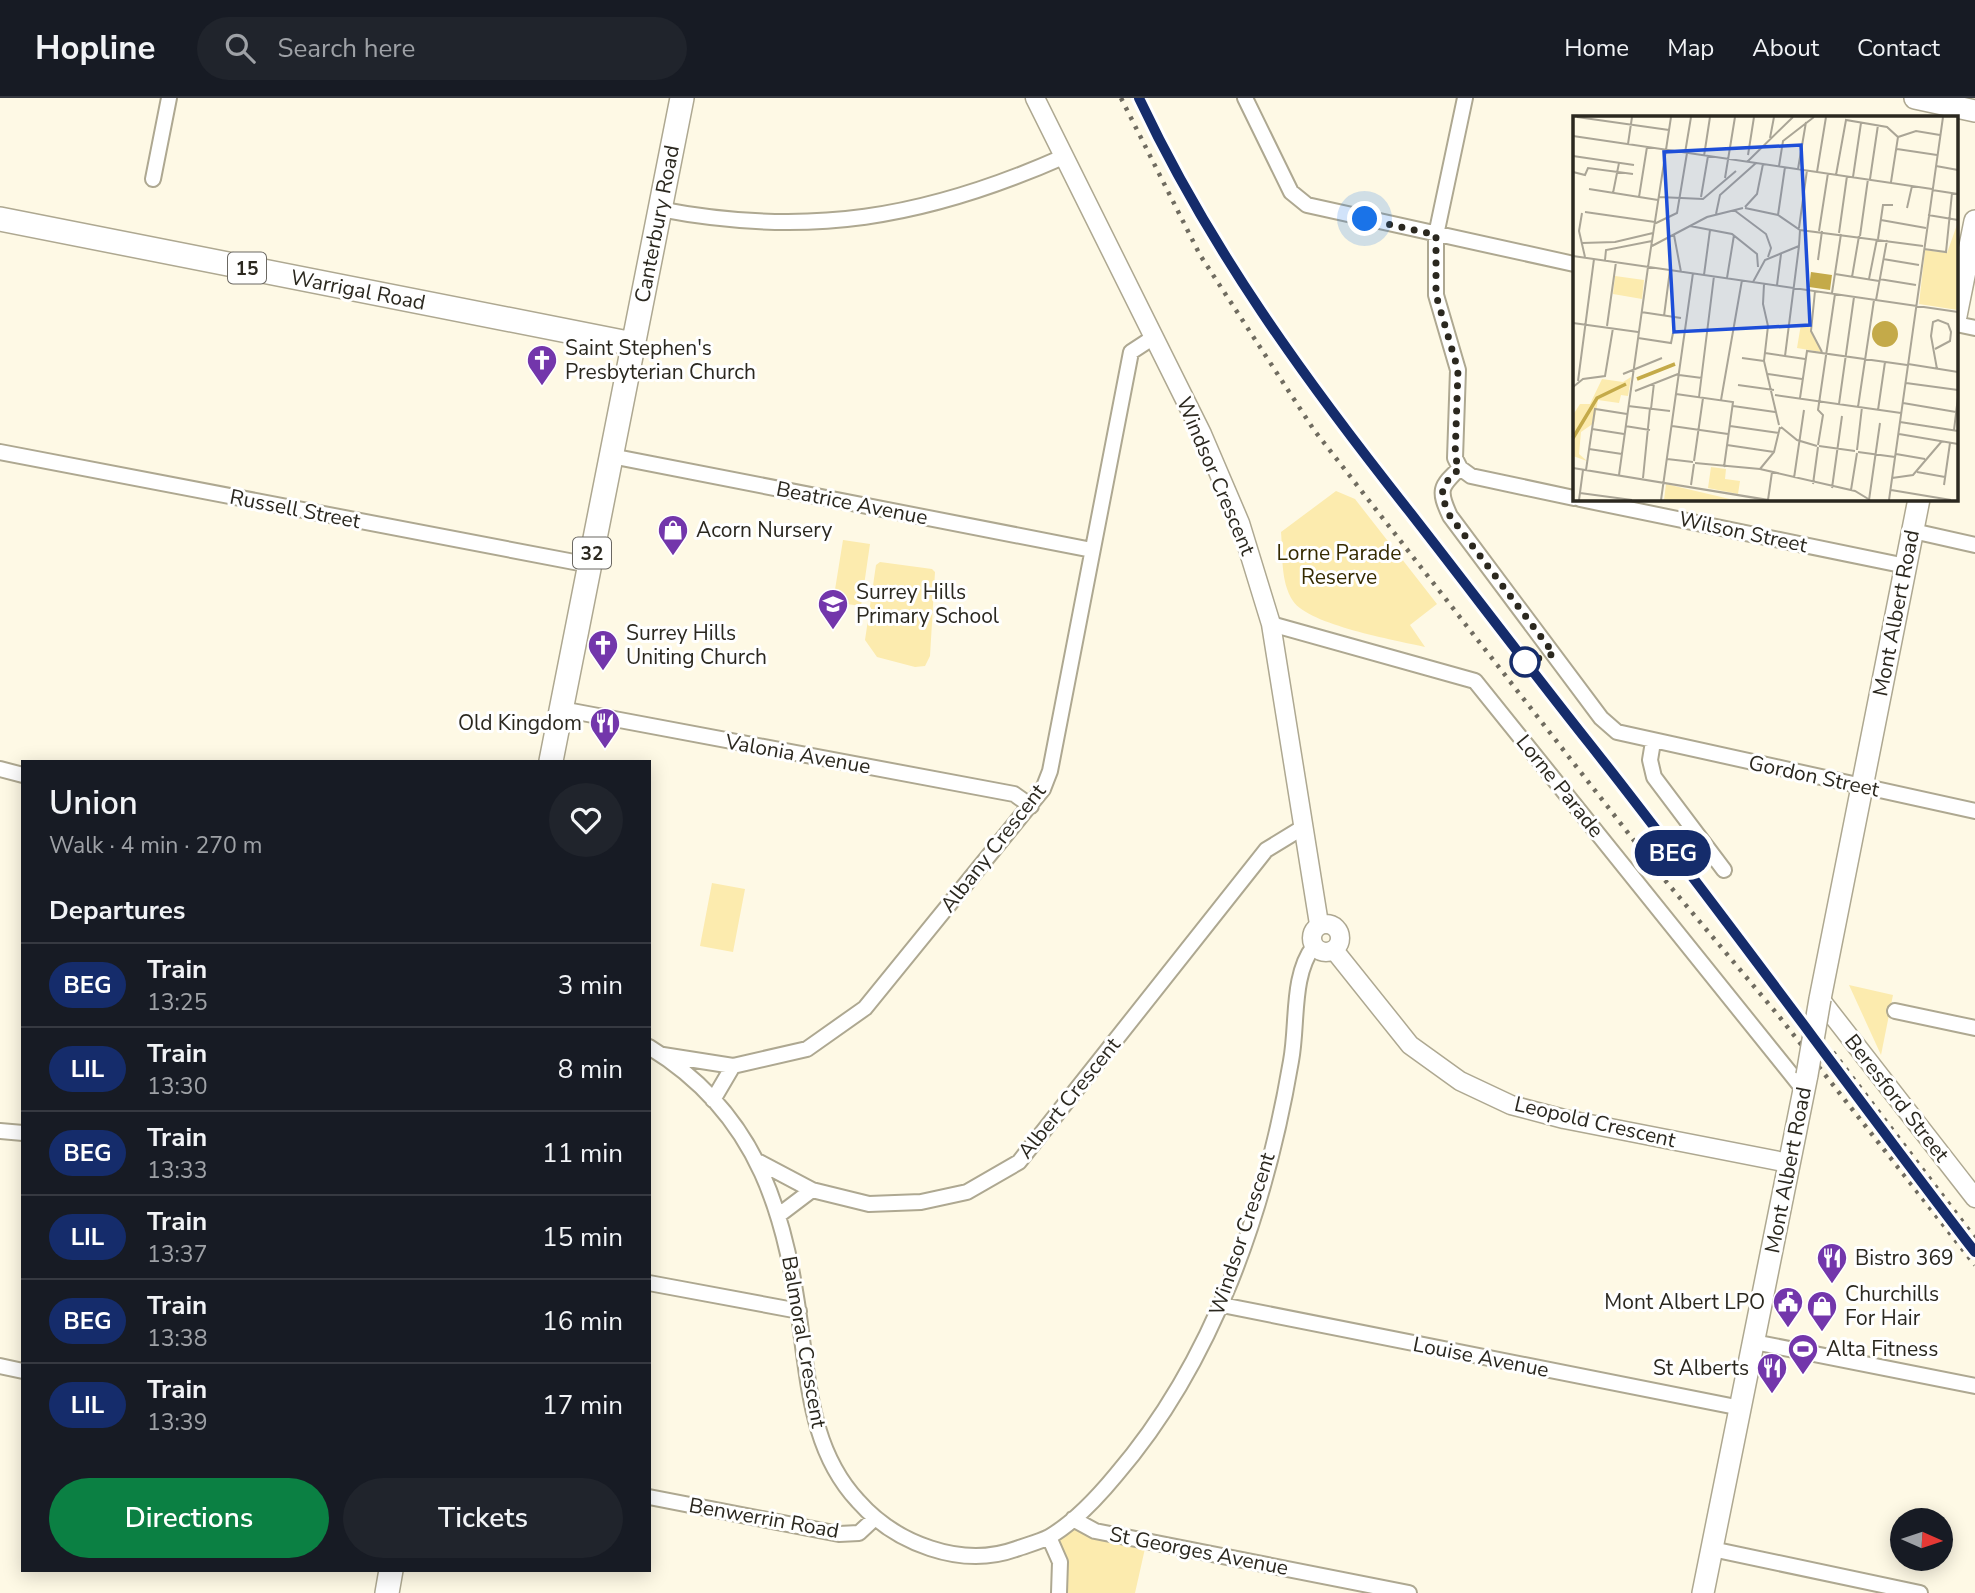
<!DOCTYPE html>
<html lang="en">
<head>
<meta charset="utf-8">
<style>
	body { margin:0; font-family:"Nunito Sans",sans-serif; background:#20242c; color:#f1f3f6; height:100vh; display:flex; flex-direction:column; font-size:26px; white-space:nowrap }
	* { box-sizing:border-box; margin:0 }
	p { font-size:23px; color:#9ea1a6 }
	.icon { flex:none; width:38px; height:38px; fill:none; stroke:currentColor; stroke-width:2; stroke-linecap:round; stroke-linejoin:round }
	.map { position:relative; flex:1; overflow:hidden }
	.sheet { position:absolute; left:21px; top:662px; width:630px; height:812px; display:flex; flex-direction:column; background:#171b24; border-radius:0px; box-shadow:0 4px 18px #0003 }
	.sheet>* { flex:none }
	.badge { padding:0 14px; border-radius:23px; font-size:24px; line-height:46px }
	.needle { width:46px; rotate:93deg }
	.fabs { position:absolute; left:1890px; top:1410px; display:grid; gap:14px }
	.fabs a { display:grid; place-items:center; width:63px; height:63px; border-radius:50%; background:#171b24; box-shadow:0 4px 18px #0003; font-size:35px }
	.you { position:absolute; width:35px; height:35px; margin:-18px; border:5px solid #fff; border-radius:50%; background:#1a73e8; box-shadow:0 0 0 10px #1a73e833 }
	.map>.badge { position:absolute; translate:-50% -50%; box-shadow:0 0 0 4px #fff }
	h2 { padding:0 28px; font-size:26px; line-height:63px }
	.round { display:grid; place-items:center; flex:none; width:74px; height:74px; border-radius:37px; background:#20242c }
	.overview { display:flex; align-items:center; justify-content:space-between; height:119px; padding:0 28px }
	h1 { font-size:33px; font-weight:600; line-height:52px }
	.button { display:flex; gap:14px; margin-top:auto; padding:14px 28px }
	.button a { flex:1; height:80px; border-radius:42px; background:#0b8043; color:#fff; font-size:28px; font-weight:600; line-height:80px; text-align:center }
	.button a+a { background:#20242c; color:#f1f3f6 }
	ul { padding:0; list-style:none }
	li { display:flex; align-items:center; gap:21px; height:84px; padding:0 28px; border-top:2px solid #363941 }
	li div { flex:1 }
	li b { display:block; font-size:26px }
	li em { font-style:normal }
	li .badge { min-width:77px; font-weight:700; text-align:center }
	header { display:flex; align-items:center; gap:42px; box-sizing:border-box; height:98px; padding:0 35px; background:#171b24; border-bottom:2px solid #363941 }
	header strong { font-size:33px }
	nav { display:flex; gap:38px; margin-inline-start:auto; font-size:24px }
	.search { width:490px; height:63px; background:#20242c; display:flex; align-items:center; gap:18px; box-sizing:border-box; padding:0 24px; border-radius:38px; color:#9ea1a6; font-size:26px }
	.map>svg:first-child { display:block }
	.green { fill:#fcebae }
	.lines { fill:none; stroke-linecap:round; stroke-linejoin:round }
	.minor-casing { stroke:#aea891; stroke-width:18 }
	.tertiary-casing { stroke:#aea891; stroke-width:21 }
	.secondary-casing { stroke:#aea891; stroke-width:24 }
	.primary-casing { stroke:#aea891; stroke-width:26 }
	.minor { stroke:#fff; stroke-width:14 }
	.tertiary { stroke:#fff; stroke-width:18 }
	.secondary { stroke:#fff; stroke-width:21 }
	.primary { stroke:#fff; stroke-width:23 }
	.rail { stroke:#706c60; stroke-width:4.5; stroke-dasharray:3.5 7; stroke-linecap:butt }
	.secondary-bridge-casing { stroke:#aea891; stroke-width:24; stroke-linecap:butt }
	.secondary-bridge { stroke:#fff; stroke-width:21 }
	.line-casing { stroke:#fff; stroke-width:16 }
	.line { stroke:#152c6b; stroke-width:10 }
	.walk { stroke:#2b281f; stroke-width:7; stroke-dasharray:0 12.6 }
	.stop-dot { fill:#fff; stroke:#152c6b; stroke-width:3.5 }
	.labels { text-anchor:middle; stroke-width:6; stroke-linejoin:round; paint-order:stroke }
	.shield { fill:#fff; stroke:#6b6862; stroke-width:2 }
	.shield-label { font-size:19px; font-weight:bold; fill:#2b281f }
	.street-label { font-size:21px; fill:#2b281f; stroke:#fff }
	.poi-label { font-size:21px; fill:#2b281f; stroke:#fff; text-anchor:start }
	.park-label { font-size:21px; fill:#362b00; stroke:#fff }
	.inset-river { fill:none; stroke:#c4aa49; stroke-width:3.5 }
	.inset-road { fill:none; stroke:#aaa596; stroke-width:2 }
	.view { fill:#1d4ed8; fill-opacity:0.15; stroke:#1d4ed8; stroke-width:3.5 }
	.inset-edge { fill:none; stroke:#2b281f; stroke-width:3.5 }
</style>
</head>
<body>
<header>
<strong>Hopline</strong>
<div class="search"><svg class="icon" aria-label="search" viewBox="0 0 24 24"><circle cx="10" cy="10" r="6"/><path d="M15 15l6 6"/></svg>Search here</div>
<nav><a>Home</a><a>Map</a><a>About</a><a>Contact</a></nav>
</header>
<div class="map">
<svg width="1975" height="1495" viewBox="0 0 1975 1495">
	<rect width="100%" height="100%" fill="#fef9e5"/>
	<path class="green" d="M1336,393L1355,401L1437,506L1410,527L1425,549C1395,542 1309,527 1293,503C1280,483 1283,456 1281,434Z
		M843,442L870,446L861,508L833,504Z
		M880,464L932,471L935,474L930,558L925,568L915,569L877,559L865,542L876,467Z
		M712,785L745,791L733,854L700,848Z
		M1849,887L1893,897L1881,957Z
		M1074,1426L1146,1446L1135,1495H1062L1052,1439Z"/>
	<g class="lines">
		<g class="minor-casing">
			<path id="minor" d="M1245,0L1291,94L1307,107L1574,166
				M1465,0L1436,137V197L1458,272L1455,360L1460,370L1471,378L1574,400
				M153,81L169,0
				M659,111C808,140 925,120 1063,59
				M1956,226L1975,230
				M0,354L590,467
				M611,358L1092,452
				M1460,370C1440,389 1438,392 1450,418L1601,620L1617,634L1975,713
				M1580,401L1906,468
				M1913,433L1975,447
				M1271,526L1475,583L1803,991
				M561,611L1014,696L1031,708
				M1653,644L1650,662L1654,679L1724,772
				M0,671L23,677
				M1895,913L1975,930
				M649,949C761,1017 787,1120 802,1241C810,1300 816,1358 858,1403C895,1445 961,1471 1016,1451C1027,1447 1039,1444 1049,1439C1075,1424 1097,1400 1116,1377C1214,1263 1266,1110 1291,963C1298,926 1291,877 1314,848
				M663,957L733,968L807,951L865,910L1043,691L1050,673L1131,254L1154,239
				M713,1002L733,968
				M0,1033L23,1035
				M759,1064L812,1092L869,1106L921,1104L967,1094L1019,1064L1266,752L1302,730
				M779,1117L812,1092
				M649,1185L799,1213
				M1222,1207L1741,1310
				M1754,1244L1975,1288
				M0,1268L23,1273
				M649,1399L839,1436L859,1435L874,1421
				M1073,1421L1095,1433L1409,1495
				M1049,1439L1060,1464L1059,1495
				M1712,1451L1920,1495"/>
		</g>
		<g class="tertiary-casing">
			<path id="tertiary" d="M1035,0L1202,336L1240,425L1271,526L1319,826
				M1312 840a14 14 0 1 1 28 0a14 14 0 1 1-28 0Z
				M1334,852L1410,947L1460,983L1511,1007L1564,1021L1789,1065
				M1820,901L1975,1100"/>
		</g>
		<g class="secondary-casing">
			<path id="secondary" d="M1915,0L1975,13
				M1956,218L1975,123
				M1820,901L1919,401
				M1703,1495L1807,977"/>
		</g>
		<g class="primary-casing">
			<path id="primary" d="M0,121L633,246
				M551,663L682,0
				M387,1495L391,1472"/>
		</g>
		<use href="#minor" class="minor"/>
		<use href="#tertiary" class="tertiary"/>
		<use href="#secondary" class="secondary"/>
		<use href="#primary" class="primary"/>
		<path class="rail" d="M1121,0L1200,157L1314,332L1664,781L1778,917L1975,1167
			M1139,0C1221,174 1339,322 1455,474C1583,639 1710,804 1834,972
			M1833,954L1975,1140"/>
		<g class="secondary-bridge-casing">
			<path id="secondary-bridge" d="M1807,977L1820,901"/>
		</g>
		<use href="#secondary-bridge" class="secondary-bridge"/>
	</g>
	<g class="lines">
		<g class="line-casing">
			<path id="line" d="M1139,0C1210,151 1306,283 1409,413C1469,490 1528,568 1589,645C1721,812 1845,985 1975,1154"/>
		</g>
		<use href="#line" class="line"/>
		<path class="walk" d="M1365,121L1436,137V197L1458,272L1455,360L1460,370C1440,389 1438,392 1450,418L1554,556L1525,564"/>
	</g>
	<defs>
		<g id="church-pin" transform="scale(1.575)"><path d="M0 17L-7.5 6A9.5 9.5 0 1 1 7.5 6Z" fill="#7336ab" stroke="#fff"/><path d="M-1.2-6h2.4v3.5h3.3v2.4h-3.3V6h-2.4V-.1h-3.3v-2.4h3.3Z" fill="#fff"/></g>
		<g id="shop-pin" transform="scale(1.575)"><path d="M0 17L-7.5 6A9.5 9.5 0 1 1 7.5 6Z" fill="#7336ab" stroke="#fff"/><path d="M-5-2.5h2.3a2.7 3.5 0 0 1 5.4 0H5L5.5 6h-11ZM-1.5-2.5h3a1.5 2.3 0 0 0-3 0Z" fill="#fff"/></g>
		<g id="school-pin" transform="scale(1.575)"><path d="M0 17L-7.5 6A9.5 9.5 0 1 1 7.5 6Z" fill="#7336ab" stroke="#fff"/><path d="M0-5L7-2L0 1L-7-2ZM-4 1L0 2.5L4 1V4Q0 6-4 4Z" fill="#fff"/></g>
		<g id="restaurant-pin" transform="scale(1.575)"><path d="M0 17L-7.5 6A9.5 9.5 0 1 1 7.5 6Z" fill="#7336ab" stroke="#fff"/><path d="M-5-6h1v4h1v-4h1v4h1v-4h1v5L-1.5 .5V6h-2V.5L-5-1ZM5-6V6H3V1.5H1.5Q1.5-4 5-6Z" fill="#fff"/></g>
		<g id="civic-pin" transform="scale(1.575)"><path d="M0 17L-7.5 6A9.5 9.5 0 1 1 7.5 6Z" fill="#7336ab" stroke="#fff"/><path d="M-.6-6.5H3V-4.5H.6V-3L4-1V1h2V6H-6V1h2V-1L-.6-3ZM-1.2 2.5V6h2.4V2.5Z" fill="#fff"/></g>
		<g id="stadium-pin" transform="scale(1.575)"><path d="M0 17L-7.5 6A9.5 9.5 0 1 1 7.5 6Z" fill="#7336ab" stroke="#fff"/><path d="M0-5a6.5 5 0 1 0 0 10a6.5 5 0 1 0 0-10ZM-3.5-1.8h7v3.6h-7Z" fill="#fff"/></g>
	</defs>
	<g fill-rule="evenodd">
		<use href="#church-pin" x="542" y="262"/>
		<use href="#shop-pin" x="673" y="432"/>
		<use href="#school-pin" x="833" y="506"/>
		<use href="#church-pin" x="603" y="547"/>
		<use href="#restaurant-pin" x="605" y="625"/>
		<use href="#restaurant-pin" x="1832" y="1160"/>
		<use href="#civic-pin" x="1788" y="1204"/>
		<use href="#shop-pin" x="1822" y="1208"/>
		<use href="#stadium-pin" x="1803" y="1251"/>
		<use href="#restaurant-pin" x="1772" y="1270"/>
	</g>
	<circle class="stop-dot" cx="1525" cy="564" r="14"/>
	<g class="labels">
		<g class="shield">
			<rect x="228" y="154.5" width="38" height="31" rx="5"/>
			<rect x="573" y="439.5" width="38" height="31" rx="5"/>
		</g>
		<g class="shield-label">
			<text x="247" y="177">15</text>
			<text x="592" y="462">32</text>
		</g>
		<g class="street-label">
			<text transform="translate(657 126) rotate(-79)" y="7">Canterbury Road</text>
			<text transform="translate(358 192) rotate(11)" y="7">Warrigal Road</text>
			<text transform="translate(1216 378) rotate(67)" y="7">Windsor Crescent</text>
			<text transform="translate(852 405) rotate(11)" y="7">Beatrice Avenue</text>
			<text transform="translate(295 411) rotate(11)" y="7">Russell Street</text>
			<text transform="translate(1743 434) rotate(12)" y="7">Wilson Street</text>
			<text transform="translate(1896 515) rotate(-79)" y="7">Mont Albert Road</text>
			<text transform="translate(798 656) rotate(10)" y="7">Valonia Avenue</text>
			<text transform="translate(1814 678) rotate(12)" y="7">Gordon Street</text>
			<text transform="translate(1560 688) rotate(51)" y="7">Lorne Parade</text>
			<text transform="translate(993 750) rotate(-52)" y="7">Albany Crescent</text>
			<text transform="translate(1069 1000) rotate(-51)" y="7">Albert Crescent</text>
			<text transform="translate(1897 1000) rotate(52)" y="7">Beresford Street</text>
			<text transform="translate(1595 1024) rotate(13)" y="7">Leopold Crescent</text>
			<text transform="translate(1788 1072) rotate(-79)" y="7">Mont Albert Road</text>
			<text transform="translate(1242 1136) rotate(-72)" y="7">Windsor Crescent</text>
			<text transform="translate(804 1244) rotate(80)" y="7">Balmoral Crescent</text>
			<text transform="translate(1481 1259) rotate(11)" y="7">Louise Avenue</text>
			<text transform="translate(764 1420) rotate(10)" y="7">Benwerrin Road</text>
			<text transform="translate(1199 1453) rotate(11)" y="7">St Georges Avenue</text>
		</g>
		<g class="poi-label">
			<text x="565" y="257">Saint Stephen's<tspan x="565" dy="24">Presbyterian Church</tspan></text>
			<text x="696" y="439">Acorn Nursery</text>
			<text x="856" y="501">Surrey Hills<tspan x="856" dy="24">Primary School</tspan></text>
			<text x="626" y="542">Surrey Hills<tspan x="626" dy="24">Uniting Church</tspan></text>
			<text x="582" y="632" text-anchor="end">Old Kingdom</text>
			<text x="1855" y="1167">Bistro 369</text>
			<text x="1845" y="1203">Churchills<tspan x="1845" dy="24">For Hair</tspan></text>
			<text x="1765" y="1211" text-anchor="end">Mont Albert LPO</text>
			<text x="1826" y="1258">Alta Fitness</text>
			<text x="1749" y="1277" text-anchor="end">St Alberts</text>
		</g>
		<g class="park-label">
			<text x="1339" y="462">Lorne Parade<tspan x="1339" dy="24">Reserve</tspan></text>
		</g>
	</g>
	<g transform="translate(1573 18)">
		<rect width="385" height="385" fill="#fef9e5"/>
		<path d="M385,106V194L346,188L352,134L374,137ZM42,160L71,164L69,183L40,178ZM228,208L236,210L248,236L224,232ZM58,261L55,280L48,279L46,287L25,284L21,307L8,316L6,338L14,345L0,340V299L7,288H17L29,263L50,266ZM138,351L153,353L152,363L167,365L165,378L135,372ZM93,368L161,384H177H91Z" fill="#fcebae"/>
		<path d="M238,156L259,159L257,174L236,171ZM299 218a13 13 0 1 1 26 0a13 13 0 1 1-26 0Z" fill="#c4aa49"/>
		<path class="inset-river" d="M64,263L102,248M0,322L24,282L53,268"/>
		<path class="inset-road" d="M4,1L96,14M0,20L359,73M197,22L201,1M55,28L59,1M324,33L364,39M112,37L118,1M175,39L181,1M0,40L61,49M131,40L137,1M174,46L220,1M206,50L210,25L241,1M363,50L385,54M225,53L233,6M0,56L12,59L15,52L60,58M244,56L253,1M263,59L273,4L314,11L325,21L343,15L367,19M280,61L288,7M152,62L162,1M297,63L305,9M318,66L325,21M16,73L85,84M359,74L385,78M40,77L46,47M66,81L74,31M86,81L130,83L163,55M128,81L135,40M172,91L184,78L190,48M172,92L205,99L227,114L350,130M334,92L339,70M161,94L193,118L198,132L195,141M12,96L82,106M9,97L6,115L12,141M143,98L147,79L183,47M205,99L212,51M355,99L385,104M308,104L353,112M81,108L104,97L114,37M117,110L159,118L184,138L185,151M226,112L234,54M246,115L255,57M266,117L274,60M101,119L108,156M287,120L295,63M305,123L310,89H320M9,127L42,126L80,117M79,130L134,101L170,92M351,133L373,136L379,77M0,140L385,196M310,143L346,149M32,144L33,134L79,125M245,144L249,115M75,151L98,1M262,158L306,165M131,159L137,114M279,161L286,120M154,162L161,119M296,163L304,123M306,163L343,169M180,166L192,144L226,130L227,114M191,168L190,188L195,210L191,245L206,309M204,169L208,138M242,175L238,215L249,236M259,177L268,118M303,184L314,124M68,196L108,202M91,200L97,154M0,207L65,216M34,210L43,146M65,222L98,227L100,217M362,233L377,225L378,216L375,208L365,204L360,206L358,220L364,253M192,237L232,243M212,240L226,130M169,242L191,245M335,248L385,256M50,258L89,242M195,258L229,263M106,259L129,262M5,265L21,143M333,267L385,274M165,269L201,274M0,271L10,263L32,260L40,212M62,275L105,258M103,278L160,286L151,351M202,279L328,297M126,281L141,160M227,282L234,235L334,249M148,284L169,164M330,287L383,296M266,288L281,181M55,290L97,295M160,290L202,296M285,291L301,184M78,293L81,267M305,294L312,246M327,306L385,315M52,310L77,314M99,310L155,318M157,310L206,317M208,311L224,324L244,330M19,313L51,318M381,314L385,281M326,318L385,328M154,329L201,336M245,329L250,299L245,294L262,178M246,330L282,335M16,333L49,338M284,334L289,291M285,336L322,341M323,338L352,343M94,343L120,346M121,345L130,282M122,347L187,353L282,375L297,384M0,352L194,384M0,352L196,384M187,353L201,336L207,311M13,354L22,293L54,298M344,356L372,361M46,359L75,151M70,362L77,292M221,362L231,294M319,362L340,359L369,325M240,368L245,331M118,369L121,348M371,369L377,327M259,372L269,300M278,374L284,337M318,374L378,384M7,377L59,384M6,384L10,354M88,384L120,157M195,384L199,356M296,384L307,307M316,384L370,1"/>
		<path class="view" d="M228,29L237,209L101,216L91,36Z"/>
		<rect width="385" height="385" class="inset-edge"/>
	</g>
</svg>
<div class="fabs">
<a><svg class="needle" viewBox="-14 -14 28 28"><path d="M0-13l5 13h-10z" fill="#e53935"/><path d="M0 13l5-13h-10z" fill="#9ea1a6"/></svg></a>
</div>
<div class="you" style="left:1365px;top:121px"></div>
<b class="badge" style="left:1673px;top:755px;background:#152c6b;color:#fff">BEG</b>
<section class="sheet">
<div class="overview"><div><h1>Union</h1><p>Walk · 4 min · 270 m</p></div><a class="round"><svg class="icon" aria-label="heart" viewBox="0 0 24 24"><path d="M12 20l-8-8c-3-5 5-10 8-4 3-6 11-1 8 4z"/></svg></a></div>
<h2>Departures</h2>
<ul>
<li><span class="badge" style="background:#152c6b;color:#fff">BEG</span><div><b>Train</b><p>13:25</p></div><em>3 min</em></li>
<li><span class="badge" style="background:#152c6b;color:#fff">LIL</span><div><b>Train</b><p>13:30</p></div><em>8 min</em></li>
<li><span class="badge" style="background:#152c6b;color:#fff">BEG</span><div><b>Train</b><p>13:33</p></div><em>11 min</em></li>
<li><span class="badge" style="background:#152c6b;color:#fff">LIL</span><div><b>Train</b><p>13:37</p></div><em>15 min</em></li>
<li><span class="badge" style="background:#152c6b;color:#fff">BEG</span><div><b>Train</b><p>13:38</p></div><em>16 min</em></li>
<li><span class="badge" style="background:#152c6b;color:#fff">LIL</span><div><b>Train</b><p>13:39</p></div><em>17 min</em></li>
</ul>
<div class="button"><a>Directions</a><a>Tickets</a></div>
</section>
</div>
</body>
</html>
